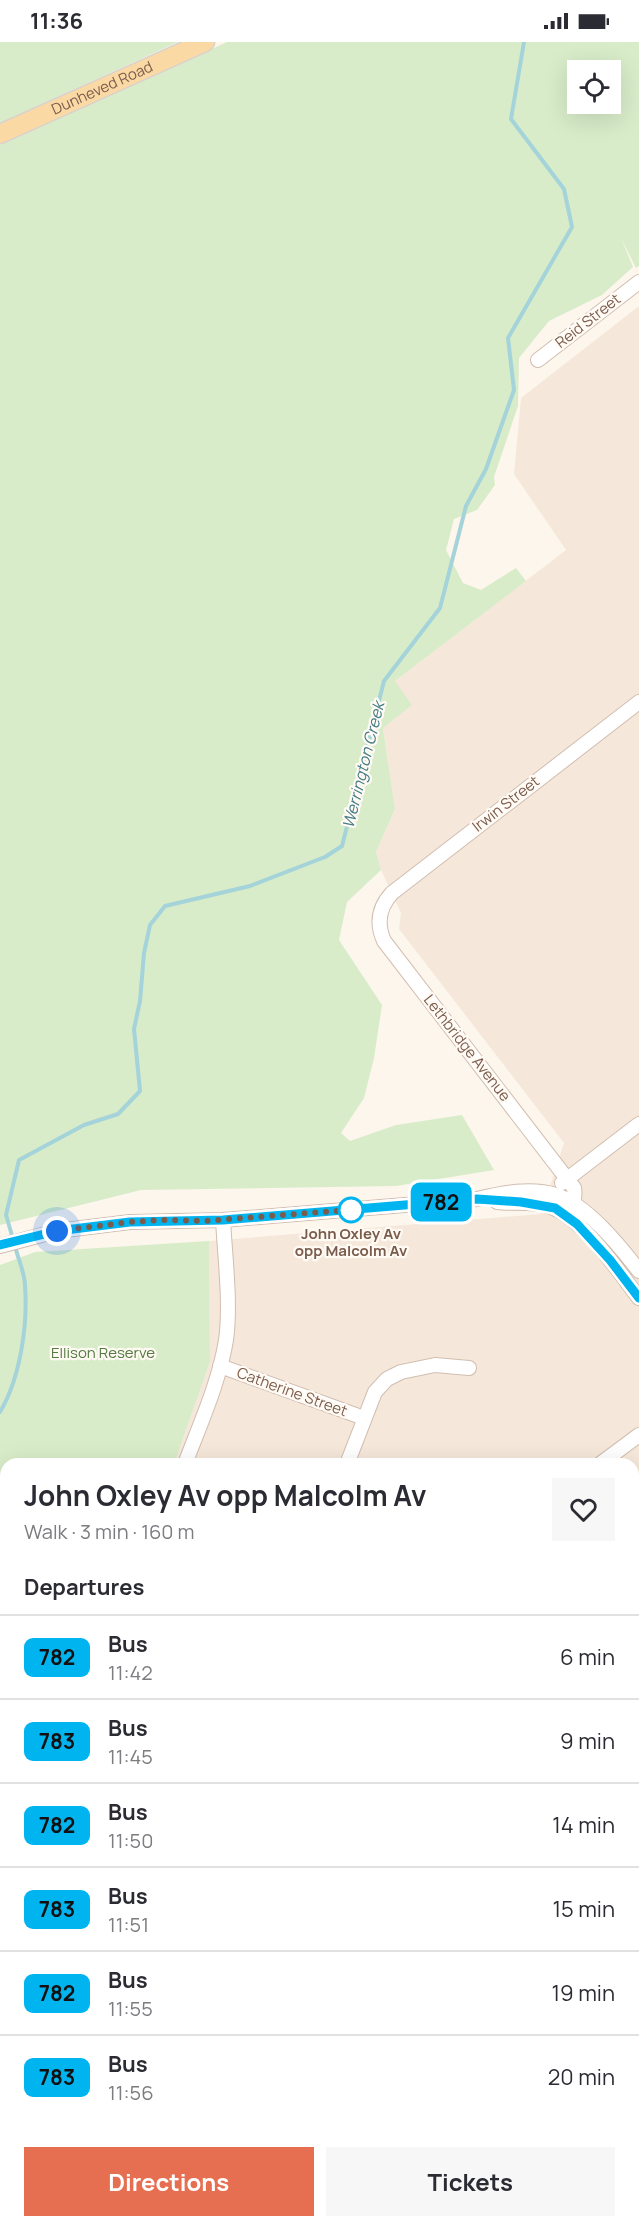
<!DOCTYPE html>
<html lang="en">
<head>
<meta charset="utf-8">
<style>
	body { margin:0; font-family:Manrope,sans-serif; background:#f7f7f7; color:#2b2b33; height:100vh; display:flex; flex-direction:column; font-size:22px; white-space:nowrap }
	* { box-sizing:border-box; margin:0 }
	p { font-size:20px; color:#7c7c81 }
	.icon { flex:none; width:33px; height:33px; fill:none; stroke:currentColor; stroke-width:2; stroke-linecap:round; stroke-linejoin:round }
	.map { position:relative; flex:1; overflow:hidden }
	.details { position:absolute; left:0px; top:1416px; width:639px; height:770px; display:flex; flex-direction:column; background:#fff; border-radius:18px 18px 0 0; box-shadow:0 6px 24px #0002 }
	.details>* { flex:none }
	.badge { padding:0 12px; border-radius:9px; font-size:21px; line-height:39px }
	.fabs { position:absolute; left:567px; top:18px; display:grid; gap:12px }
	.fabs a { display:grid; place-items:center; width:54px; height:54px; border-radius:0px; background:#fff; box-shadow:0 6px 24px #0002; font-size:30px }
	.you { position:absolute; width:30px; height:30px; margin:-15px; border:4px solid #fff; border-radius:50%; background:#1a73e8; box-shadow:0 0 0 9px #1a73e833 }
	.map>.badge { position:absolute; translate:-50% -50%; box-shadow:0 0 0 3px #fff }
	h2 { padding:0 24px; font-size:22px; line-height:54px }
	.round { display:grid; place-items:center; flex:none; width:63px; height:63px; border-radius:0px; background:#f7f7f7 }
	.headline { display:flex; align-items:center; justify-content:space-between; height:102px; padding:0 24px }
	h1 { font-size:28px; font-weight:700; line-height:45px }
	.cta { display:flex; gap:12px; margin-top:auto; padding:12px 24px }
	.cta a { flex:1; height:69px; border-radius:0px; background:#e76f51; color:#fff; font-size:24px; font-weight:700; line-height:69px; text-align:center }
	.cta a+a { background:#f7f7f7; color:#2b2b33 }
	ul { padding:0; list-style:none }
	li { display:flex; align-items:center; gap:18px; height:84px; padding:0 24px; border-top:2px solid #e1e1e2 }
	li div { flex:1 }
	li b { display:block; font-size:22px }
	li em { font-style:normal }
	li .badge { min-width:66px; font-weight:700; text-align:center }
	.status { display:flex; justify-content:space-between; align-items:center; height:42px; padding:0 30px; background:#fff; direction:ltr }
	.status svg { height:16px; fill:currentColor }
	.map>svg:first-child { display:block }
	.residential { fill:#f5e8da }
	.education { fill:#f3e8fa }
	.green { fill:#d8ecc9; fill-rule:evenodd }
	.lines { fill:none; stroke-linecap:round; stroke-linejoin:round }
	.stream { stroke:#a5d3da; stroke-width:4 }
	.minor-casing { stroke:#d1beb0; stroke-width:16 }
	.major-casing { stroke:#dad1cd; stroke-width:21 }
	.minor { stroke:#fff; stroke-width:14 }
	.major { stroke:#fbd9a5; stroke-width:18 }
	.line-casing { stroke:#fff; stroke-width:14 }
	.line { stroke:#00b5ef; stroke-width:9 }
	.walk { stroke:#7a5c4d; stroke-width:6; stroke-dasharray:0 10.8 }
	.stop-dot { fill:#fff; stroke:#00b5ef; stroke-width:3 }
	.labels { text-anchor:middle; stroke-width:4.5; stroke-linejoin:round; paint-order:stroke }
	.street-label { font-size:15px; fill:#7a5c4d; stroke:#fffaf3 }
	.stop-label { font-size:15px; font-weight:bold; fill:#7a5c4d; stroke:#fffaf3 }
	.park-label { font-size:15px; fill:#537a41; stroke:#fffaf3 }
	.water-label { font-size:16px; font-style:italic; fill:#437c86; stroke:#fffaf3 }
</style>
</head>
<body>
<div class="status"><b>11:36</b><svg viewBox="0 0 49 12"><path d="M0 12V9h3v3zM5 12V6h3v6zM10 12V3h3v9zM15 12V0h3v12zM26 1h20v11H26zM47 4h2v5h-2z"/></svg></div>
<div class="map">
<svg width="639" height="2185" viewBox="0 0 639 2185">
	<rect width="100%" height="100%" fill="#fdf6ec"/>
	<path class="residential" d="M639,264V1904L633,1908V1422H174L210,1320L209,1199L541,1172L564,1101L399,887L401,871L381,828L376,810L395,767L383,686L395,639L566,508L514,432L521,356Z
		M6,1906V2180H599L595,2185H0V1911Z"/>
	<path class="education" d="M6,2164V2180H281L274,2185H0V2169Z"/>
	<path class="green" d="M0,0H178L0,81Z
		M227,0H639V224L636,226L621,196L633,225L602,253L549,279L519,316L518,364L494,435L495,443L477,468L454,477L446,508L463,541L481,548L516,526L526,539L395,639L412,663L383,686L395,767L376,810L381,828L347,860L339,898L382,963L374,1016L364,1056L341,1091L350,1099L396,1083L462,1073L494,1128L396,1144L141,1148L0,1183V103ZM578,28H610V62H578Z
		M209,1199L210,1320L174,1422H6V1868L0,1873V1223L35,1210Z"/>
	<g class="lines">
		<path class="stream" d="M13,1197L6,1173L19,1118L84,1083L118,1072L140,1049L134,987L140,959L144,911L150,883L165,864L250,844L325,815L342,804L384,639L440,566L466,464L486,427L514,348L508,296L572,185L564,147L511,77L524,0
			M0,1370C20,1337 28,1283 25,1244C25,1231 18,1217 15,1204"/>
		<g class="minor-casing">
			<path id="minor" d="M538,318L639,240
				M562,1141L639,1082
				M497,1160C514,1162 532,1159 548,1164C581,1173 619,1230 639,1256
				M566,1173C572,1164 576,1157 574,1146L384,899C376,881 379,865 392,851L639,660
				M0,1204L57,1189L130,1180L223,1178L477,1157C502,1151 531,1145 556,1153C587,1163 620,1204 639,1229
				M220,1324L364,1376
				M185,1422C200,1382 219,1341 226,1298C231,1263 225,1215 223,1178
				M347,1422L375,1350L387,1337L401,1330L435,1323L469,1326
				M600,1422L639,1393
				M633,1544L639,1553
				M633,1582L639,1577
				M633,1801L639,1797
				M0,1891L6,1886
				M0,2067L6,2065
				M633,2147L639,2126
				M300,2185L307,2180
				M613,2185L617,2180"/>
		</g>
		<g class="major-casing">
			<g id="major">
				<path id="s1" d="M0,92L205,0"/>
			</g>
		</g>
		<use href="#minor" class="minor"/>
		<use href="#major" class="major"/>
	</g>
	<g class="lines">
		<g class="line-casing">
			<path id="line" d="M0,1203L57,1189L130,1180L223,1178L477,1157L521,1160L555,1166L577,1182L610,1218L639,1256"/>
		</g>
		<use href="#line" class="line"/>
		<path class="walk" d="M57,1189L130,1180L162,1178L204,1179L362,1167L351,1168"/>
	</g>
	<circle class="stop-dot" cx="351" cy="1168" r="12"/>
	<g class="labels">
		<g class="street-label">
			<text dy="5" stroke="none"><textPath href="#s1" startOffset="112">Dunheved Road</textPath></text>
			<text transform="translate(588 279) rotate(-38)" y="5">Reid Street</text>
			<text transform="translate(506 762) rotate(-38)" y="5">Irwin Street</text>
			<text transform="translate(467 1006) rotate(52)" y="5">Lethbridge Avenue</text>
			<text transform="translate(292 1350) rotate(20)" y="5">Catherine Street</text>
		</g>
		<g class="stop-label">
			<text x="351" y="1197">John Oxley Av<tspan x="351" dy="17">opp Malcolm Av</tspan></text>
		</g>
		<g class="park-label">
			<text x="103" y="1316">Ellison Reserve</text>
		</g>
		<g class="water-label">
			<text transform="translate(363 723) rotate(-76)" y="6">Werrington Creek</text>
		</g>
	</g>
</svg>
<div class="fabs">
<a><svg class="icon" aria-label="locate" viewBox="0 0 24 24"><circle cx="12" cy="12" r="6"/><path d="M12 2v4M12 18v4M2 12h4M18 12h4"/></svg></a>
</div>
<div class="you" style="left:57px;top:1189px"></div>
<b class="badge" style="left:441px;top:1160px;background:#00b5ef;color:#111">782</b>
<section class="details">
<div class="headline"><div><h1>John Oxley Av opp Malcolm Av</h1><p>Walk · 3 min · 160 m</p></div><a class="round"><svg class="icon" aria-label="heart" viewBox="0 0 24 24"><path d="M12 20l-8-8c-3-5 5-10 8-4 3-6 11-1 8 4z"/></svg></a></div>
<h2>Departures</h2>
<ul>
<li><span class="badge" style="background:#00b5ef;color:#111">782</span><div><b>Bus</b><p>11:42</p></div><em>6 min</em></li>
<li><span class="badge" style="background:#00b5ef;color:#111">783</span><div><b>Bus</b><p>11:45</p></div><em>9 min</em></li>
<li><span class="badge" style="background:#00b5ef;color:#111">782</span><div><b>Bus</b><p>11:50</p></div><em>14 min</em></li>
<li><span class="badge" style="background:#00b5ef;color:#111">783</span><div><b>Bus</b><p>11:51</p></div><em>15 min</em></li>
<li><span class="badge" style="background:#00b5ef;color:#111">782</span><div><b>Bus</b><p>11:55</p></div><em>19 min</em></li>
<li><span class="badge" style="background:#00b5ef;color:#111">783</span><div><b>Bus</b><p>11:56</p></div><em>20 min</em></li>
</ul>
<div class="cta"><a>Directions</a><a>Tickets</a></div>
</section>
</div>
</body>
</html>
